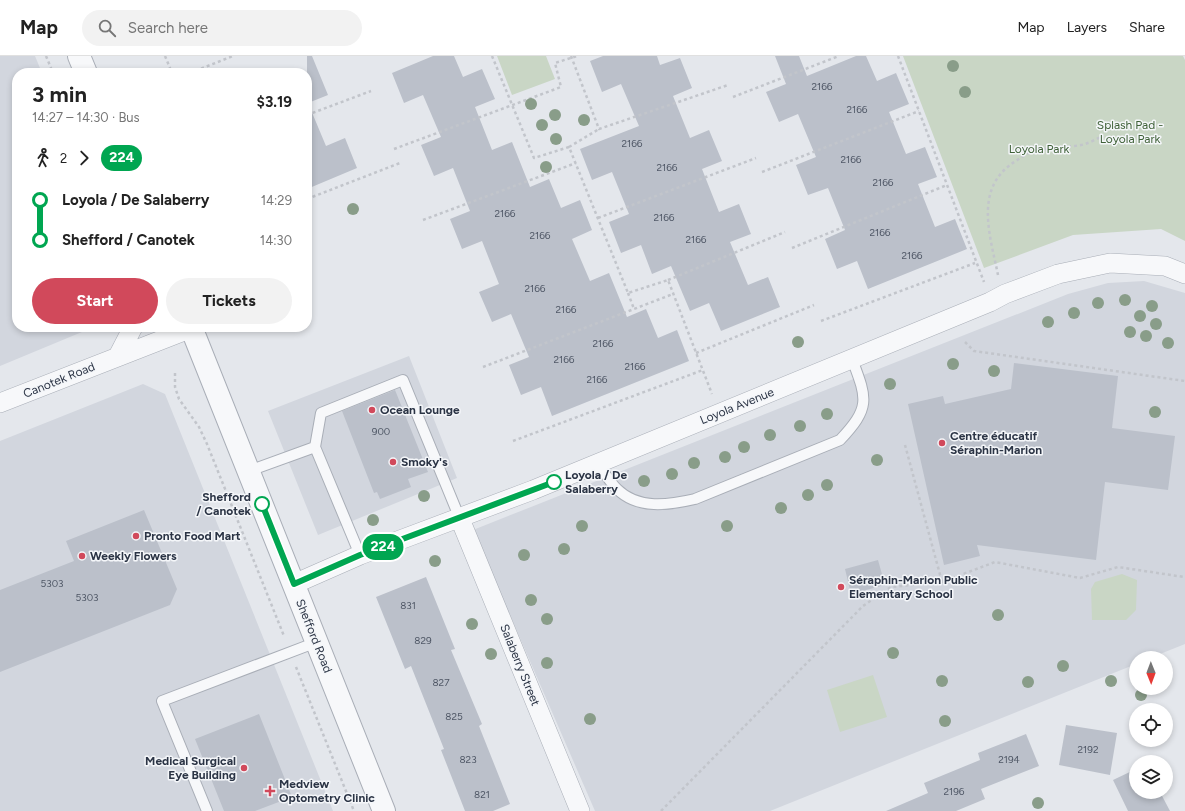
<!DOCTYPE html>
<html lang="en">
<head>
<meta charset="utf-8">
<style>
	body { margin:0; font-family:Figtree,sans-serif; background:#f2f2f2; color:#222; height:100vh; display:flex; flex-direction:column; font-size:15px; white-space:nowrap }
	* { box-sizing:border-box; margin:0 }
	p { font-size:13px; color:#767676 }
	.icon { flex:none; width:22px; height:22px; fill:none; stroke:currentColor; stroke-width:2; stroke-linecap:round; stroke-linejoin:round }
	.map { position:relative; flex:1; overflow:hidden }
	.sheet { position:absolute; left:12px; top:12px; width:300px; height:264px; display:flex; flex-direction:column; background:#fff; border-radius:16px; box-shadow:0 2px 6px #0003 }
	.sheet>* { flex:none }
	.badge { padding:0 8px; border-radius:13px; font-size:14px; line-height:26px }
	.needle { width:26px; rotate:179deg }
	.buttons { position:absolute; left:1129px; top:595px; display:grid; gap:8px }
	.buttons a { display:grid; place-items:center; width:44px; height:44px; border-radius:50%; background:#fff; box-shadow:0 2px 6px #0003; font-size:20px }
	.map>.badge { position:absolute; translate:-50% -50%; box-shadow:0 0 0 2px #fff }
	.legs { display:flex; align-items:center; gap:6px; height:44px; padding:0 20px; font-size:13px }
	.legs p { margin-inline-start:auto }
	.headline { display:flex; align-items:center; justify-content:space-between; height:68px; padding:0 20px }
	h1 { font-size:22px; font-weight:700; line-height:30px }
	.button { display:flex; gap:8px; margin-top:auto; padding:8px 20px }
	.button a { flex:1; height:46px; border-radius:24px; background:#d1495b; color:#fff; font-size:16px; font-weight:700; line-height:46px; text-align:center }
	.button a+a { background:#f2f2f2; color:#222 }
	ul { padding:0 20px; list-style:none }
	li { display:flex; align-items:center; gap:14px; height:40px; font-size:15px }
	li i { display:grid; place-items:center; width:6px; height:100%; margin:0 5px; background:currentColor }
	li i::after { content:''; width:10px; height:10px; margin:-5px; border:3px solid; border-radius:50%; background:#fff }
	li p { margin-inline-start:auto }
	li:first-child i { background:linear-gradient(#0000 50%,currentColor 0) }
	li:last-child i { background:linear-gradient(currentColor 50%,#0000 0) }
	header { display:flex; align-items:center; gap:24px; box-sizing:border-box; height:56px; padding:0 20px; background:#fff; border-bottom:1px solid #e0e0e0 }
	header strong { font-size:19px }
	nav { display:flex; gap:22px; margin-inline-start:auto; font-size:14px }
	.search { width:280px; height:36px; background:#f2f2f2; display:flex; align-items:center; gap:10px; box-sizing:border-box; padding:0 14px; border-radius:22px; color:#767676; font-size:15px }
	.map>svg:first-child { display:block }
	.built { fill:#d2d6de }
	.green { fill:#c9d6c5 }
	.building { fill:#bbc0ca }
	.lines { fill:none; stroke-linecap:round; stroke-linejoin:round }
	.service-casing { stroke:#a9aeb7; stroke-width:12 }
	.minor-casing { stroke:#a9aeb7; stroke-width:20 }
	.tertiary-casing { stroke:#a9aeb7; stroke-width:24 }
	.path { stroke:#c2c5cb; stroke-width:2.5; stroke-dasharray:3 3; stroke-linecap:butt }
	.service { stroke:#f7f8fa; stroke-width:10 }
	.minor { stroke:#f7f8fa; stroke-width:19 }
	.tertiary { stroke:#f7f8fa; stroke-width:22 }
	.tree { fill:#899d89 }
	.line-1-casing { stroke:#fff; stroke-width:9 }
	.line-1 { stroke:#00a651; stroke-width:6 }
	.poi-dot { fill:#d1495b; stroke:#f4f6f9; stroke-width:1.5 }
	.stop-1-dot { fill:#fff; stroke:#00a651; stroke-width:2 }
	.labels { text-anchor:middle; stroke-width:3; stroke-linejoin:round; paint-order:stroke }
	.number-label { font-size:10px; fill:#4f5766 }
	.park-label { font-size:12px; fill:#3f6138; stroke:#f4f6f9 }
	.street-label { font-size:12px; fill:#2b3445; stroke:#f4f6f9 }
	.poi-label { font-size:12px; font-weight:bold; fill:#2b3445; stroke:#f4f6f9; text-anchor:start }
	.stop-label { font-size:12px; font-weight:bold; fill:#2b3445; stroke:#f4f6f9; text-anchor:start }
</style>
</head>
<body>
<header>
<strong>Map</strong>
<div class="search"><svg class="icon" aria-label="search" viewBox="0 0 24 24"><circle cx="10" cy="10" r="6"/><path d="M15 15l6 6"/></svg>Search here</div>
<nav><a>Map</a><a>Layers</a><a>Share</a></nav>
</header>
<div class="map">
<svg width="1185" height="755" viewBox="0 0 1185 755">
	<rect width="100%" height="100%" fill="#e4e7ec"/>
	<path class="built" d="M0,0H35L42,17H17V271H94L0,310Z
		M1144,225L1185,237V588L1150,602H1136V608L770,755H595L473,474L1068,238L1108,227Z
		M409,300L457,422L318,479L268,355Z
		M143,328L165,338L333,755H0V385Z"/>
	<path class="green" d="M497,0H546L555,23L512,39Z
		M903,0H1183L1185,4V185L1161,173L1073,179L984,212Z
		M1122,518L1137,524L1136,554L1126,564H1092L1091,533L1095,526Z
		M873,619L887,661L840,676L827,634Z"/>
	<path class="building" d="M307,0H312L328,39L308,47L326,90L345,82L357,112L307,133Z
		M433,0H454L463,21L482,13L495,43L475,51L492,94L512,86L530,131L549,123L561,152L580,144L592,174L572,183L590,225L609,217L627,261L646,253L658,282L677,274L689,305L552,360L541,331L521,339L509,309L529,301L511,258L492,266L479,236L499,228L482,185L462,193L450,163L470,155L453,112L434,120L421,89L441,81L423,39L404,47L392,17Z
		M603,0H657L660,9L680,2L692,32L673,40L690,82L709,74L722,105L702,113L719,156L739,148L751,178L730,186L748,229L768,221L780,251L721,275L709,247L690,255L671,210L652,218L641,189L621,197L609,166L629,158L612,116L592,124L580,93L639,70L621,28L602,36L590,5Z
		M775,0H799L807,20L856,0H866L877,25L896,17L909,48L889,56L906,98L925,91L937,121L918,128L935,171L955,163L967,193L868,233L857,205L837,213L825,183L845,174L828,132L808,139L796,109L816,101L798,58L779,66L766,36L786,28Z
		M1014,307L1118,320L1112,372L1175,380L1168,434L1105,426L1096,504L977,489L980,500L944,509L908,348L943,340L945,348L1011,333Z
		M395,334L428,416L408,423L411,431L380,443L377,436L374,437L342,355Z
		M144,454L177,533L170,549L0,616V534L74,505L66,485Z
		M878,504L885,529L851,538L845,513Z
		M426,521L455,593L451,594L482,668L479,670L510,748L493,755H465L441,694L444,693L411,610L405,613L376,541Z
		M259,658L292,741L255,755H224L195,683Z
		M1066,669L1117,677L1110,719L1059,709Z
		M1026,678L1039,710L981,733L985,743L956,755H886L928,737L924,727L980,704L978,697Z
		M1136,713V736H1160L1170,755H1128L1113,724Z"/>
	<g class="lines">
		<g class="service-casing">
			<path id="service" d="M315,391L321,357L403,324L460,463
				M598,408C604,416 609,425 617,433C638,454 669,449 695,443L840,384C871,351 867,343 852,303
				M249,415L315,391L360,499
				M207,755L162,645L317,586"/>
		</g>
		<g class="minor-casing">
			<path id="minor" d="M118,300L133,271
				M0,347L192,272
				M460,463L580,755
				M294,528L360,499L533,434L990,246L1005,238L1058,218L1110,207L1165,210L1185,218"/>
		</g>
		<g class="tertiary-casing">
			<path id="tertiary" d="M79,0L86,17
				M191,271L384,755"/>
		</g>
		<path class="path" d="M46,0L53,17
			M165,0L172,17
			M492,0L534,102L569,91L628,237L668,224L712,338
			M571,0L599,73L728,29
			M898,0L984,226
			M190,17L233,0
			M733,41L839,0
			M307,59L371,35
			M569,91L599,73
			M394,93L561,31L555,7L577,0
			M762,116L919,55
			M307,143L400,107
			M598,162L756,102
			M423,164L576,107
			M792,192L947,129
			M998,219C990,179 973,131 1016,105C1020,102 1025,99 1029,97C1046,91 1064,92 1081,89C1088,88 1096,83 1103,80
			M668,224L785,176
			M628,237L634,253
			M821,265L975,207
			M965,286L974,295L1185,325
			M696,297L814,249
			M483,311L673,238
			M175,317V331L179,343L199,371L207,388L284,580
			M513,385L703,314
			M905,389L942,526
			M296,611L354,755
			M661,755L863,550L891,531L942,526L995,506L1080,522L1118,511L1184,521"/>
		<use href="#service" class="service"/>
		<use href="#minor" class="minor"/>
		<use href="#tertiary" class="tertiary"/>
	</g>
	<g class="tree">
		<circle cx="953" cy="10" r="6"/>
		<circle cx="965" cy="36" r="6"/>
		<circle cx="531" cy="48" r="6"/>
		<circle cx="555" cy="59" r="6"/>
		<circle cx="584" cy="64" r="6"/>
		<circle cx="542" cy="69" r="6"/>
		<circle cx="556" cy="83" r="6"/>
		<circle cx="546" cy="111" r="6"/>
		<circle cx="353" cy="153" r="6"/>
		<circle cx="1125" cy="244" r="6"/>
		<circle cx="1098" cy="247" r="6"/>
		<circle cx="1152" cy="250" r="6"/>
		<circle cx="1074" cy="257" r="6"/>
		<circle cx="1140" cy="260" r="6"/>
		<circle cx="1048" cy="266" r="6"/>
		<circle cx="1156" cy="268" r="6"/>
		<circle cx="1130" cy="276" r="6"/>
		<circle cx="1146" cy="280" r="6"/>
		<circle cx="798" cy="286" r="6"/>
		<circle cx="1168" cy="287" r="6"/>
		<circle cx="953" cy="308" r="6"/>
		<circle cx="994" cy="315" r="6"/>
		<circle cx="890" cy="328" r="6"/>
		<circle cx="1155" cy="356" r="6"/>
		<circle cx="827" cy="358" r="6"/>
		<circle cx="800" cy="370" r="6"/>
		<circle cx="770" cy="379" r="6"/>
		<circle cx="744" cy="391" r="6"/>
		<circle cx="725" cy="401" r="6"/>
		<circle cx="877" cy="404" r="6"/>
		<circle cx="694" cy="407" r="6"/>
		<circle cx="672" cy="418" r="6"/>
		<circle cx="644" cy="425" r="6"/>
		<circle cx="827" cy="429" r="6"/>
		<circle cx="808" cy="439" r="6"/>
		<circle cx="424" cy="440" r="6"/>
		<circle cx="781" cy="452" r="6"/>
		<circle cx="373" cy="464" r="6"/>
		<circle cx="582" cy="470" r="6"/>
		<circle cx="727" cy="470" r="6"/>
		<circle cx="564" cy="493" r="6"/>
		<circle cx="524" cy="499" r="6"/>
		<circle cx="435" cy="505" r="6"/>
		<circle cx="531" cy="544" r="6"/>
		<circle cx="998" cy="559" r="6"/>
		<circle cx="547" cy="563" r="6"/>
		<circle cx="472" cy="568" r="6"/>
		<circle cx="893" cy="597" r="6"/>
		<circle cx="491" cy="598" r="6"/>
		<circle cx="547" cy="607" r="6"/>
		<circle cx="1063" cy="610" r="6"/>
		<circle cx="942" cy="625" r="6"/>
		<circle cx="1111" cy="625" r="6"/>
		<circle cx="1028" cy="626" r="6"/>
		<circle cx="1141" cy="639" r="6"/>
		<circle cx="590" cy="663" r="6"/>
		<circle cx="945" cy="665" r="6"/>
		<circle cx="1038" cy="747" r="6"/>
	</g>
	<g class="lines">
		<g class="line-1-casing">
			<path id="line-1" d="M262,448L294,528L360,499L554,426"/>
		</g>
		<use href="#line-1" class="line-1"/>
	</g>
	<g class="poi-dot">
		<circle cx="372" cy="354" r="4"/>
		<circle cx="942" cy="387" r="4"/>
		<circle cx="393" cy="406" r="4"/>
		<circle cx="136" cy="480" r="4"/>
		<circle cx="82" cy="500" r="4"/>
		<circle cx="841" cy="531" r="4"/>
		<circle cx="244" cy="712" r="4"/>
		<path d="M268 729h4v4h4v4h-4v4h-4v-4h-4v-4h4z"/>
	</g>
	<g class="stop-1-dot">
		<circle cx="554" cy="426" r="7"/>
		<circle cx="262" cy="448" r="7"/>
	</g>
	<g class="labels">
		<g class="number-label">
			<text x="822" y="34">2166</text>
			<text x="857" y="57">2166</text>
			<text x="632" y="91">2166</text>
			<text x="851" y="107">2166</text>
			<text x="667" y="115">2166</text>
			<text x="883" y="130">2166</text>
			<text x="505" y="161">2166</text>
			<text x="664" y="165">2166</text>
			<text x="880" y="180">2166</text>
			<text x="540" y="183">2166</text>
			<text x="696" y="187">2166</text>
			<text x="912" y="203">2166</text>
			<text x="535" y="236">2166</text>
			<text x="566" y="257">2166</text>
			<text x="603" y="291">2166</text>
			<text x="564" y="307">2166</text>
			<text x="635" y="314">2166</text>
			<text x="597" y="327">2166</text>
			<text x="381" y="379">900</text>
			<text x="52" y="531">5303</text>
			<text x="87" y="545">5303</text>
			<text x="408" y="553">831</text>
			<text x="423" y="588">829</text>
			<text x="441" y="630">827</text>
			<text x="454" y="664">825</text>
			<text x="1088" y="697">2192</text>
			<text x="468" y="707">823</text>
			<text x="1009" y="707">2194</text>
			<text x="954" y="739">2196</text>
			<text x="482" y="742">821</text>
		</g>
		<g class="park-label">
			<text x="1130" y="73">Splash Pad -<tspan x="1130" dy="14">Loyola Park</tspan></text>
			<text x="1039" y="97">Loyola Park</text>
		</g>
		<g class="street-label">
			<text transform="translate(59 324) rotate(-22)" y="4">Canotek Road</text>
			<text transform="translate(737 350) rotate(-22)" y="4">Loyola Avenue</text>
			<text transform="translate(314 580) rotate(68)" y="4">Shefford Road</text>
			<text transform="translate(520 609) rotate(68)" y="4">Salaberry Street</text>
		</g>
		<g class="poi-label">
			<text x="380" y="358">Ocean Lounge</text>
			<text x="950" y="384">Centre éducatif<tspan x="950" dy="14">Séraphin-Marion</tspan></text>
			<text x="401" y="410">Smoky's</text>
			<text x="144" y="484">Pronto Food Mart</text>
			<text x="90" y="504">Weekly Flowers</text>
			<text x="849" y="528">Séraphin-Marion Public<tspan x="849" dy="14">Elementary School</tspan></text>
			<text x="236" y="709" text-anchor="end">Medical Surgical<tspan x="236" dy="14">Eye Building</tspan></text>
			<text x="279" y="732">Medview<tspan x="279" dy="14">Optometry Clinic</tspan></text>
		</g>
		<g class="stop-label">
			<text x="565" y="423">Loyola / De<tspan x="565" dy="14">Salaberry</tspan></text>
			<text x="251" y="445" text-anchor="end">Shefford<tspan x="251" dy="14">/ Canotek</tspan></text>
		</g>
	</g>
</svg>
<div class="buttons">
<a><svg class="needle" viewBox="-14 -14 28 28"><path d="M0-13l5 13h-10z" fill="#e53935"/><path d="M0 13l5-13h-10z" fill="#767676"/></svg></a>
<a><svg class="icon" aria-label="locate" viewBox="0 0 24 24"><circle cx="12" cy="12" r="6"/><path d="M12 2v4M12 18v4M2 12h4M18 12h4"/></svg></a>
<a><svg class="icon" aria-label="layers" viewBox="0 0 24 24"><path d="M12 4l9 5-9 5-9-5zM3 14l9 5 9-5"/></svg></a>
</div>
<b class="badge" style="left:383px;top:491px;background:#00a651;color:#fff">224</b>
<section class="sheet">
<div class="headline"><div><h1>3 min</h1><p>14:27 – 14:30 · Bus</p></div><b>$3.19</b></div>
<div class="legs"><svg class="icon" aria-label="walk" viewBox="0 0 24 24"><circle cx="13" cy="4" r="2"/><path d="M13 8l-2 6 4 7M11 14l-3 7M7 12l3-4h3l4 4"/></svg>2<svg class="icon" aria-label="forward" viewBox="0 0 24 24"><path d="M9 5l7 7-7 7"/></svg><b class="badge" style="background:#00a651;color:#fff">224</b></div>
<ul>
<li><i style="color:#00a651"></i><b>Loyola / De Salaberry</b><p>14:29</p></li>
<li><i style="color:#00a651"></i><b>Shefford / Canotek</b><p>14:30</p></li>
</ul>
<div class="button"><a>Start</a><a>Tickets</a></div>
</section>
</div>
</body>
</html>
